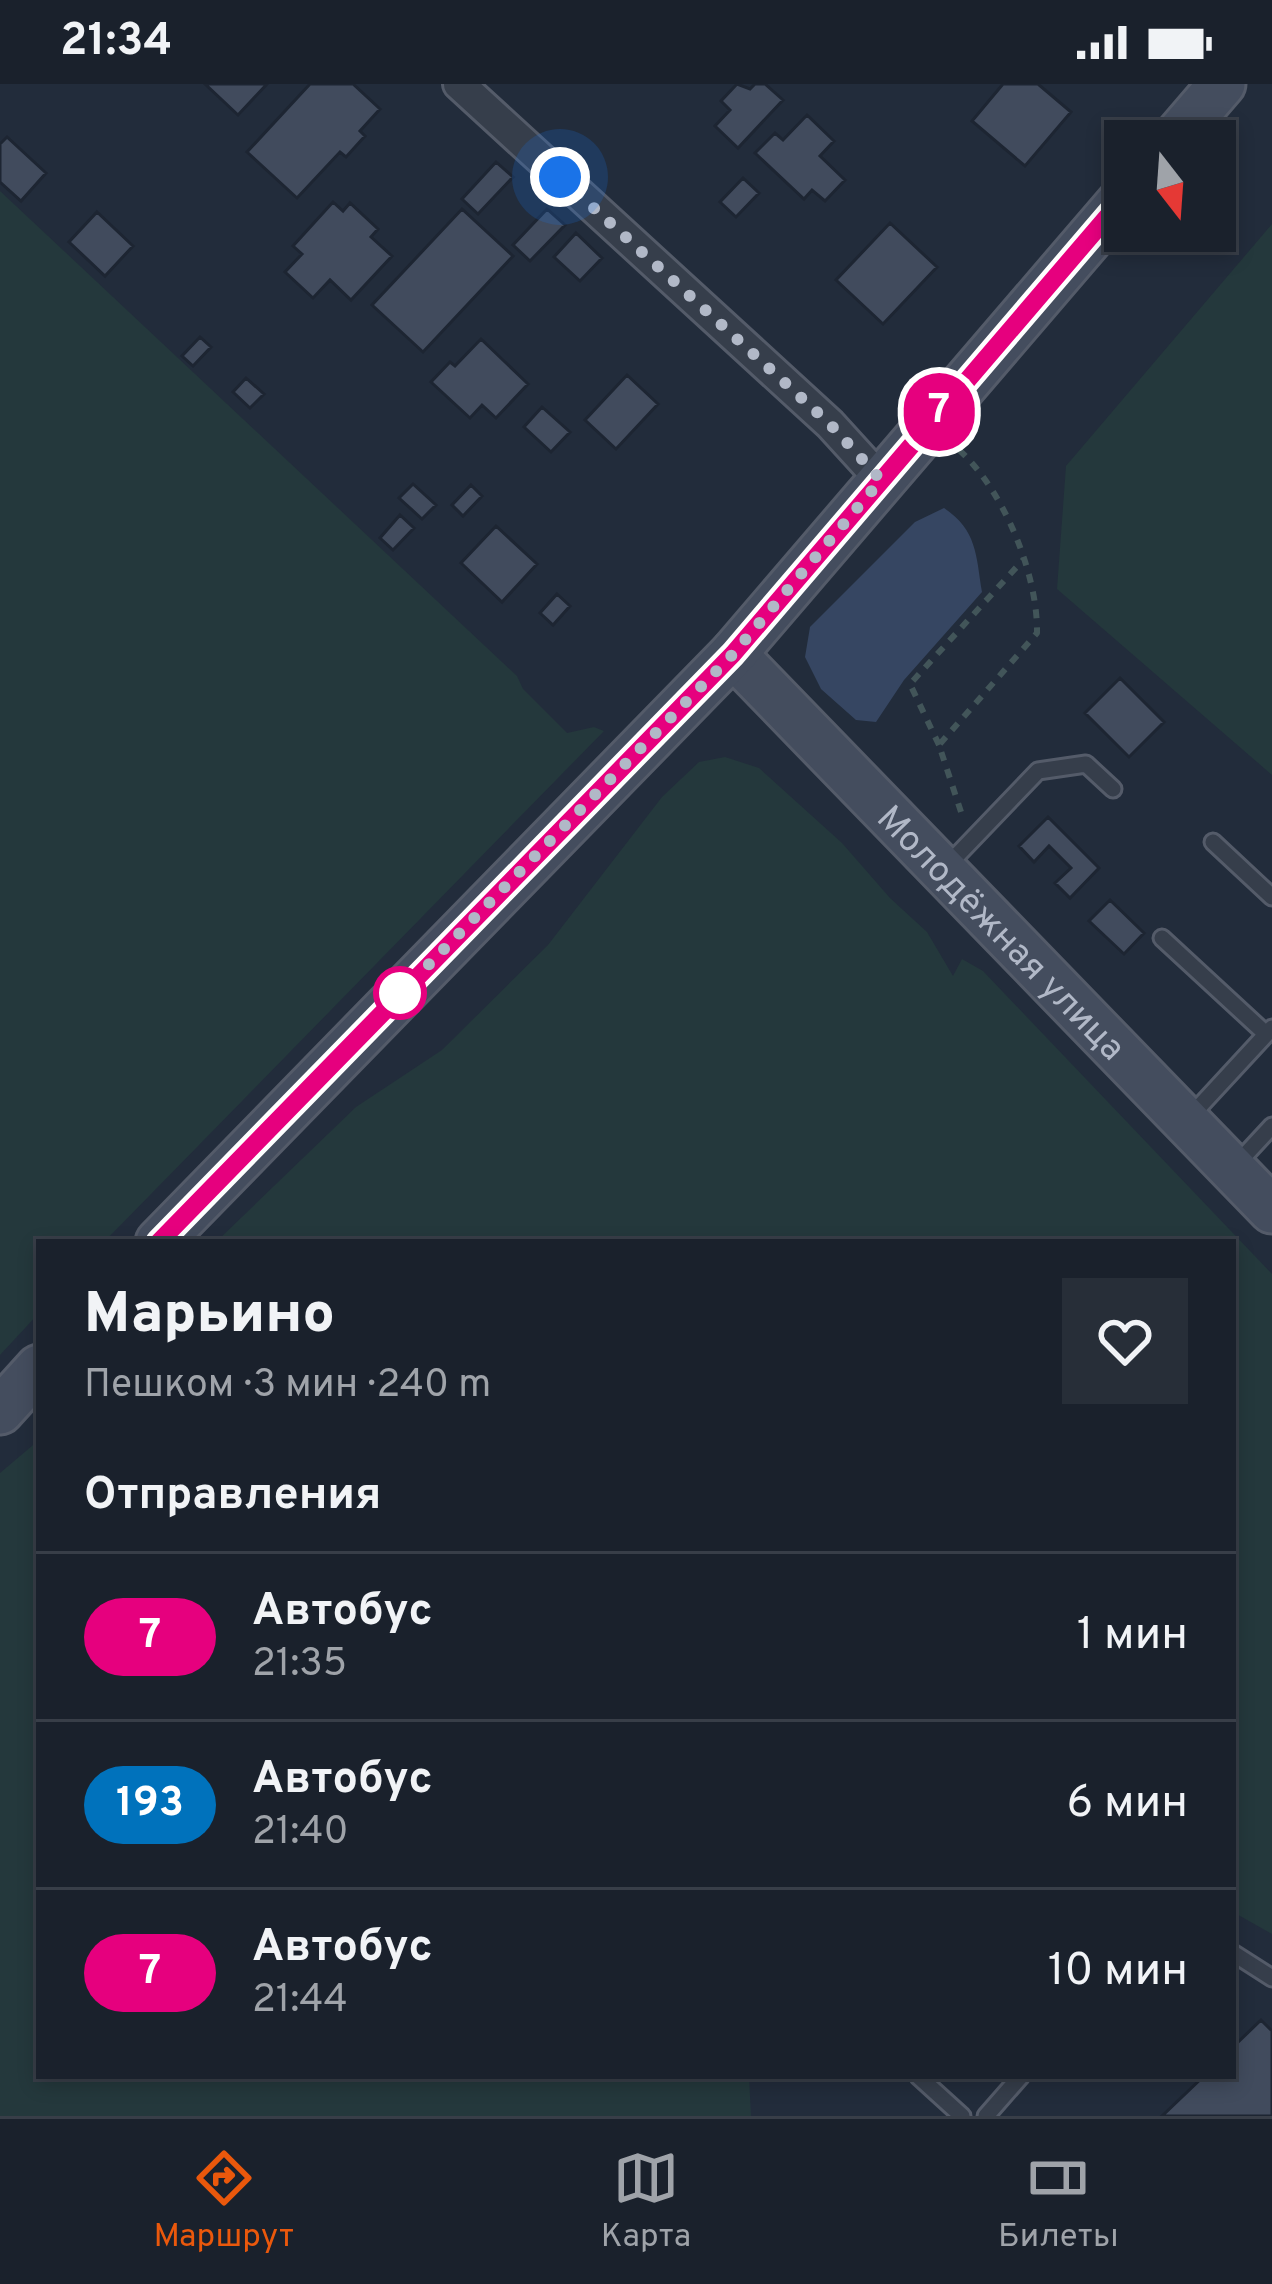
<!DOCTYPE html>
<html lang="ru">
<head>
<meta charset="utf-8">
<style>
	body { margin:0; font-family:Overpass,sans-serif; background:#272e38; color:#f1f3f6; height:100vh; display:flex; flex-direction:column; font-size:45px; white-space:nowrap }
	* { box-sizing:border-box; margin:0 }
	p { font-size:39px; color:#9fa3a9 }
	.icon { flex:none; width:66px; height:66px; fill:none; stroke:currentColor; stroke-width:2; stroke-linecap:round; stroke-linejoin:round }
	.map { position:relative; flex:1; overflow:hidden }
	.panel { position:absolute; left:36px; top:1155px; width:1200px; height:840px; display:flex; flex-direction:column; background:#1a212c; border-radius:0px; box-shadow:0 6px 18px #0003,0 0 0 3px #383e48 }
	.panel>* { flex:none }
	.badge { padding:0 24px; border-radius:39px; font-size:42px; line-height:78px }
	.needle { width:78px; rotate:163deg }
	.buttons { position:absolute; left:1104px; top:36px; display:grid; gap:24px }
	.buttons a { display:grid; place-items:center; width:132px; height:132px; border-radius:0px; background:#1a212c; box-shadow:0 6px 18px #0003,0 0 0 3px #383e48; font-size:60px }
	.you { position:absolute; width:60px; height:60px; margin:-30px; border:9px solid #fff; border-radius:50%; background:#1a73e8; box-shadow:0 0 0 18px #1a73e833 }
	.map>.badge { position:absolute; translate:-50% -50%; box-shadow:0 0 0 6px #fff }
	h2 { padding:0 48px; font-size:45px; line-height:108px }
	.round { display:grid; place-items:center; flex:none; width:126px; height:126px; border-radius:0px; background:#272e38 }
	.headline { display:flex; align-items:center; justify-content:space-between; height:204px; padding:0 48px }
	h1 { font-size:57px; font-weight:800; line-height:90px }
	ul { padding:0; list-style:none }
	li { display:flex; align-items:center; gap:36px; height:168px; padding:0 48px; border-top:3px solid #383e48 }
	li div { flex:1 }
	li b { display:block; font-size:45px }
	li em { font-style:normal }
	li .badge { min-width:132px; font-weight:700; text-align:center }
	.status { display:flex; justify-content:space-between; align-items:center; height:84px; padding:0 60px; background:#1a212c; direction:ltr }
	.status svg { height:33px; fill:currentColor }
	.tabs { display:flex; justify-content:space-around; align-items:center; height:168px; border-top:3px solid #383e48; background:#1a212c; font-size:33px; color:#9fa3a9 }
	.tabs a { display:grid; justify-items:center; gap:6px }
	.tabs .on { color:#ea580c }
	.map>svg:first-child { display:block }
	.green { fill:#24383c }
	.water { fill:#364662 }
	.building { fill:#414b5d; stroke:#1d2532; stroke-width:3 }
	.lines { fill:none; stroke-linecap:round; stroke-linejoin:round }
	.lane-casing { stroke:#545b69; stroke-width:21 }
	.street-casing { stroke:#545b69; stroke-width:36 }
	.secondary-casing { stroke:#545b69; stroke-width:51 }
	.path { stroke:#425559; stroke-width:6; stroke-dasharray:9 9; stroke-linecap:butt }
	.lane { stroke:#363e4b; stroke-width:15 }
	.street { stroke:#363e4b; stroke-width:30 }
	.secondary { stroke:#444d5e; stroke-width:45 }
	.line-casing { stroke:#fff; stroke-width:27 }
	.line { stroke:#e6007e; stroke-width:18 }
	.walk { stroke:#b1b8c7; stroke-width:12; stroke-dasharray:0 21.6 }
	.stop-dot { fill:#fff; stroke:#e6007e; stroke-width:6 }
	.labels { text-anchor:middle; stroke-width:10; stroke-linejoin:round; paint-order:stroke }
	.street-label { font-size:36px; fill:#b1b8c7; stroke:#1b2330 }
</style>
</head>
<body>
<div class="status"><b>21:34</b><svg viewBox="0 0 49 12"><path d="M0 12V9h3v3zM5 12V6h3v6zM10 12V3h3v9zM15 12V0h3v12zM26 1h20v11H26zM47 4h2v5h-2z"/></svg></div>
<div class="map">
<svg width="1272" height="2032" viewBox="0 0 1272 2032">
	<rect width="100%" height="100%" fill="#222c3b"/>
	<path class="green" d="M0,107L517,592L523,605L567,649L594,643L604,647L104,1158H39V1229L0,1271Z
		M1272,140V691L1057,505L1066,382Z
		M725,673L759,684L842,759L890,814L927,848L953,892L962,875L983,887L1272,1190V1850L1233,1828V1158H216L356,1023L442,966L548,861L662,713L699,678Z
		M39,1356V1992H749L751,2032H0V1389Z"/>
	<path class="water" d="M944,424C977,446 976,471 982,508L904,596L876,638L856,636L821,605L805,573L810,543L915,438Z"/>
	<path class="building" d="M205,0H267L238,31Z
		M310,0H353L380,25L360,47L365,52L346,73L340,68L297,114L247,68Z
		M737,0L750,5L755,0H765L783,16L738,64L715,42L730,26L721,17Z
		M1003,0H1038L1071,28L1025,82L972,37Z
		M807,31L834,57L820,72L845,96L825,117L812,106L804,115L755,69L775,49L783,56Z
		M7,53L46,89L21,117L0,98V60Z
		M496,78L513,93L478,130L462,115Z
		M743,94L759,109L736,133L720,118Z
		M333,118L343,127L350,119L378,145L371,153L392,172L351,216L330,196L313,214L285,188L302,170L293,162Z
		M462,125L513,172L423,268L372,221Z
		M547,125L565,141L530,177L513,161Z
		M97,128L133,162L105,192L69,158Z
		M890,139L937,183L883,240L836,196Z
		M576,149L602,174L580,197L554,173Z
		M200,253L211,263L193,282L182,272Z
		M481,255L528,300L496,334L482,321L470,334L431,298L450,278L455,282Z
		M627,291L658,320L616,365L585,336Z
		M246,294L264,310L250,324L233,308Z
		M542,323L570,348L551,368L524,343Z
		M413,400L436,421L422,435L399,414Z
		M471,401L482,412L463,432L452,421Z
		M400,431L414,444L393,466L380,454Z
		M496,442L537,480L502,518L461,479Z
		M557,510L570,522L553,541L540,529Z
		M1120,594L1164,638L1129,673L1085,629Z
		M1048,733L1099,784L1070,814L1055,799L1071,784L1049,762L1034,778L1019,762Z
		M1110,816L1144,849L1124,870L1089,837Z
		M1261,1936L1272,1947V2032H1162L1204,1992H1233V1963Z"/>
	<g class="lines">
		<g class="lane-casing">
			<path id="lane" d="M1213,758L1272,813
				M945,784L1038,687L1086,680L1113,705
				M1162,854L1266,950
				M1188,1035L1272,944
				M1234,1083L1272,1042
				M1233,1869L1272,1894
				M918,1992L962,2032
				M986,2032L1021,1992"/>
		</g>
		<g class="street-casing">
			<path id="street" d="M459,0L830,340L881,396"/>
		</g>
		<g class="secondary-casing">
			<g id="secondary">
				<path d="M1173,57L1222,0"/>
				<path id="s1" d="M733,570L1272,1126"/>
				<path d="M159,1158L733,570L1125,113"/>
				<path d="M0,1327L39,1284"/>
			</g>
		</g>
		<path class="path" d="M959,366C1003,405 1038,490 1037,549L939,661L963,734
			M939,661L910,600L1023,476"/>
		<use href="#lane" class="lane"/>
		<use href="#street" class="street"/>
		<use href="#secondary" class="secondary"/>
	</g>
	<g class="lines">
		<g class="line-casing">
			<path id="line" d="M159,1158L733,570L1125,112"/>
		</g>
		<use href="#line" class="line"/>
		<path class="walk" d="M400,909L392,918L733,570L881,396L830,340L560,93"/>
	</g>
	<circle class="stop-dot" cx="400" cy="909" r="24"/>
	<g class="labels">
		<g class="street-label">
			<text dy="13" stroke="none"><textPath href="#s1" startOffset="387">Молодёжная улица</textPath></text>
		</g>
	</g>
</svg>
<div class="buttons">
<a><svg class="needle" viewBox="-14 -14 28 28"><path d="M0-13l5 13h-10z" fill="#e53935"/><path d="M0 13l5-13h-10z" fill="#9fa3a9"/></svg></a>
</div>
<div class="you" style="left:560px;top:93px"></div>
<b class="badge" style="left:939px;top:328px;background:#e6007e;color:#fff">7</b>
<section class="panel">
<div class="headline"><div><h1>Марьино</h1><p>Пешком · 3 мин · 240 m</p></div><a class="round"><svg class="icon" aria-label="heart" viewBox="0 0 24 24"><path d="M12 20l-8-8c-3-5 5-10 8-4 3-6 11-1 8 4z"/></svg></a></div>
<h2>Отправления</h2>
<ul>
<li><span class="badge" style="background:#e6007e;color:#fff">7</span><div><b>Автобус</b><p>21:35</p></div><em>1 мин</em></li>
<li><span class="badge" style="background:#0072bc;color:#fff">193</span><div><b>Автобус</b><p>21:40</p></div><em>6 мин</em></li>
<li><span class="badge" style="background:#e6007e;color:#fff">7</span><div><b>Автобус</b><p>21:44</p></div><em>10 мин</em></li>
</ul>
</section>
</div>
<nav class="tabs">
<a class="on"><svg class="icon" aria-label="directions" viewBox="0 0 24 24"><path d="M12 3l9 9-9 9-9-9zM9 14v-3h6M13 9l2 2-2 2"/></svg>Маршрут</a>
<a><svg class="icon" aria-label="map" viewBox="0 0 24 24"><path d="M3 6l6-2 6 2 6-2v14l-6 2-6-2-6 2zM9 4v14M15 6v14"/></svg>Карта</a>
<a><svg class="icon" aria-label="tickets" viewBox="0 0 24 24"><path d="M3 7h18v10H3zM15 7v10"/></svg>Билеты</a>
</nav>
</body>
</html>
